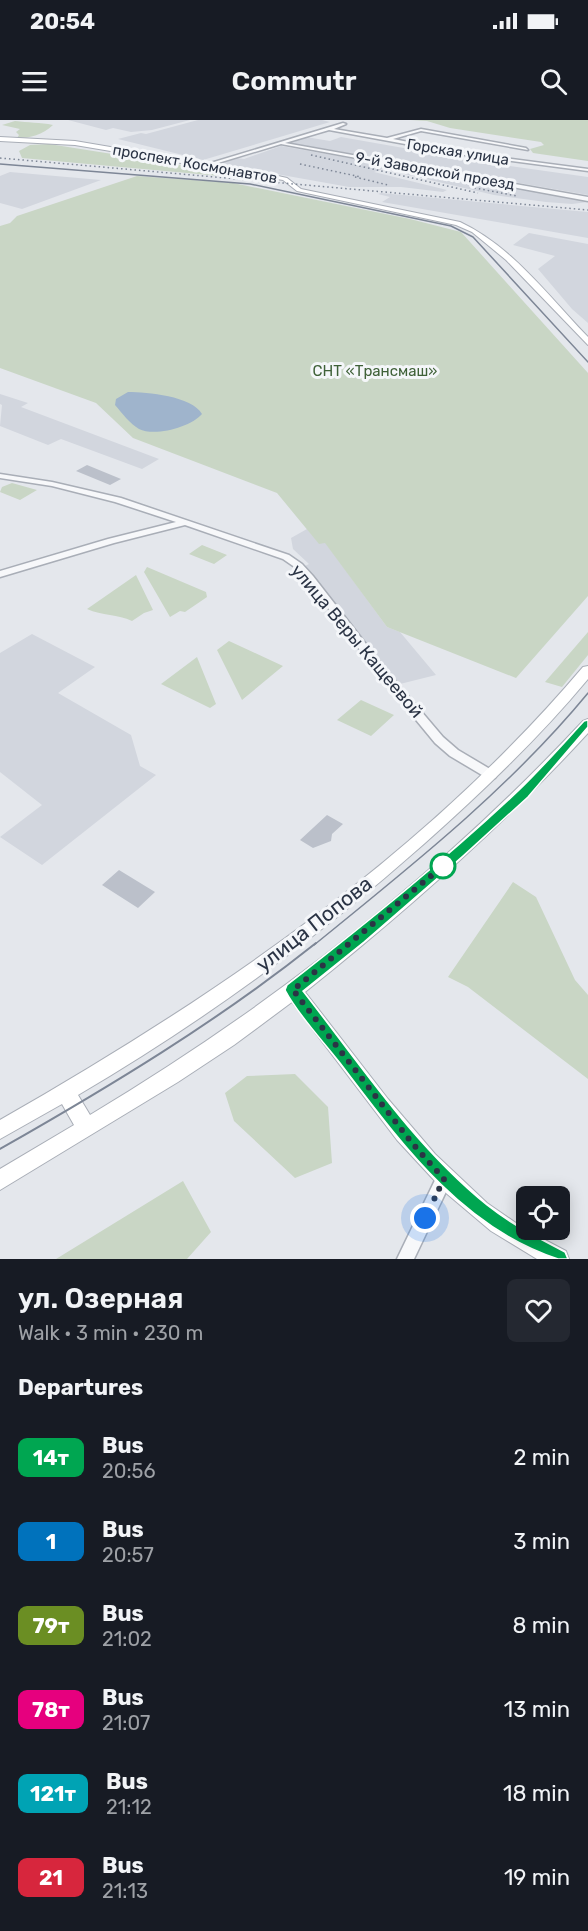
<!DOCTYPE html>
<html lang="en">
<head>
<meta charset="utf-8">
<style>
	body { margin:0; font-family:Rubik,sans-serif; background:#242831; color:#f1f3f6; height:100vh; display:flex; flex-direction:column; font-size:22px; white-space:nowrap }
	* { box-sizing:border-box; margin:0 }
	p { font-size:20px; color:#9ea1a6 }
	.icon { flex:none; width:33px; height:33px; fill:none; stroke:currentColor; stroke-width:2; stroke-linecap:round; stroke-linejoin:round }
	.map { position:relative; height:1139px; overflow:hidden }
	.sheet { display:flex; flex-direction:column; background:#171b24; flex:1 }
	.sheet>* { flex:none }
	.badge { padding:0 12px; border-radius:9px; font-size:21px; line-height:39px }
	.tools { position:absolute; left:516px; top:1066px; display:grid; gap:12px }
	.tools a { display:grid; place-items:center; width:54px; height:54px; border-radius:9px; background:#171b24; box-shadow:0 3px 15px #0003; font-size:30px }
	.you { position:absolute; width:30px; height:30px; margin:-15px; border:4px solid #fff; border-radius:50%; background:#1a73e8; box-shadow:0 0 0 9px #1a73e833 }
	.map>.badge { position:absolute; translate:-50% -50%; box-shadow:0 0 0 3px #fff }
	h2 { padding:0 18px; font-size:22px; line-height:54px }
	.round { display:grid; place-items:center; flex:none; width:63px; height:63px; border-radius:9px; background:#242831 }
	.headline { display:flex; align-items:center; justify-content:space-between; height:102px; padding:0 18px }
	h1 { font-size:28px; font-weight:600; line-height:45px }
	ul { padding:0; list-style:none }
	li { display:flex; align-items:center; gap:18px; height:84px; padding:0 18px }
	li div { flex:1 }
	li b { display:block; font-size:22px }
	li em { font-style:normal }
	li .badge { min-width:66px; font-weight:700; text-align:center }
	.status { display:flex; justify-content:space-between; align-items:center; height:42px; padding:0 30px; background:#171b24; direction:ltr }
	.status svg { height:16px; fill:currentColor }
	header { display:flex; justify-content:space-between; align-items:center; height:78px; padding:0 18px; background:#171b24; font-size:27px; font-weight:600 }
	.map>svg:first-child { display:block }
	.built { fill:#d2d6de }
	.green { fill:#c9d6c5 }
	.water { fill:#9fb4cc }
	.building { fill:#bbc0ca }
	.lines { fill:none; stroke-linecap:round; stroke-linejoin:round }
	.street-casing { stroke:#a9aeb7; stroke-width:3 }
	.secondary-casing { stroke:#a9aeb7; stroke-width:2 }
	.street { fill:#f7f8fa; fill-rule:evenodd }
	.secondary { fill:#fff; fill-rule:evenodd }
	.tram-far1 { stroke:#7d8696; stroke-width:1.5 }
	.tram { stroke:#7d8696; stroke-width:2 }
	.rail { stroke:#7d8696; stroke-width:1.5; stroke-dasharray:1.5 3; stroke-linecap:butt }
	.line { fill:#00a651; stroke:#fff; stroke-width:1.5 }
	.walk { stroke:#2b3445; stroke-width:6; stroke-dasharray:0 10.8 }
	.stop-dot { fill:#fff; stroke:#00a651; stroke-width:3 }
	.labels { text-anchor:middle; stroke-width:6; stroke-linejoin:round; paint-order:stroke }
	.far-street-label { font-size:15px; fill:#2b3445; stroke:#f4f6f9 }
	.far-park-label { font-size:15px; fill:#3f6138; stroke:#f4f6f9 }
	.street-label { font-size:18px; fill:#2b3445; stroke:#f4f6f9 }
	.near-street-label { font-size:21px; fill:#2b3445; stroke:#f4f6f9 }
</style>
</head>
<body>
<div class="status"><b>20:54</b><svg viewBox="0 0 49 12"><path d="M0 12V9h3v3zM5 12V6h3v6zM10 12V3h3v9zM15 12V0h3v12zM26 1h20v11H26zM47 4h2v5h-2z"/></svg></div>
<header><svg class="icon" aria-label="menu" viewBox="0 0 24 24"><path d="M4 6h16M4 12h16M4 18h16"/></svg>Commutr<svg class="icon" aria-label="search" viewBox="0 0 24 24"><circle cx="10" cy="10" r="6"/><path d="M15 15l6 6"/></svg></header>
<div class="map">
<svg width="588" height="1139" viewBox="0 0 588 1139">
	<rect width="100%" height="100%" fill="#e4e7ec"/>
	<path class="built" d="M68,0H190L152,10L131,12L113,8L106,10Z
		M198,0H322L330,2L203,40L118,19L141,13L146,14Z
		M306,17L330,21L341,17L432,33L430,35L588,57V75L291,23Z
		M281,26L588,80V82L572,84L546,82L494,75L383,49L374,52L447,70L443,72L401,67H349L220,44L236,38L244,39Z
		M10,52L101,60L22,89L0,83V56Z
		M381,73L588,92V118L382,82L390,77L378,74Z
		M529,113L588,124V203L572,189L538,149L555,136L513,125Z
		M0,274L28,283L21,287L159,339L142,349L61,319L48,325L0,306L2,285L0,284Z
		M307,409L319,423L325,422L387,507L400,512L436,555L400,564L305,446L309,444L293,429L291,418Z
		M32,514L95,547L58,573L131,615L140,646L156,655L42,745L0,717L42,685L0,652V533Z"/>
	<path class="green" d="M411,0H588V41L533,33L530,29L544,25L541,22L450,8L427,1Z
		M15,1C28,3 40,2 53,5C42,15 31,18 17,18L19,15L16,12L20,9L2,5Z
		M49,24L245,55L242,58L22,38L19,31L30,25Z
		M137,56L233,63L410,99L461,112L588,253V476L516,558L387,507L325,423L319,424L277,373L133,318L96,283L0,248V106L10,103L17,96Z
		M12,363L37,370L20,380L0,372L2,367Z
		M202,425L227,435L214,444L189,434Z
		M147,447L206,472L207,477L185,492L180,491L170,497L144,452Z
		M136,455L153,490L144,493L132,501C118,494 102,496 87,489Z
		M588,512V535L562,567L545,562Z
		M229,521L283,546L242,580L217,530Z
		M197,537L216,584L210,588L161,564Z
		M361,580L394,595L371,616L337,600Z
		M513,762L536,777L575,860L588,875V959L468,867L448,857Z
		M295,954L328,987L332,1043L295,1058L234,1001L225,973L247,956Z
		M183,1061L211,1112L187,1139H56Z"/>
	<path class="water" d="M128,272C147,272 192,276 202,294C191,307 155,317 139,309C130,304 122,293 115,285L116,279Z"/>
	<path class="building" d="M87,345L121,359L110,365L76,351Z
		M327,695L343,704L332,714L331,721L313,728L300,720Z
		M119,750L155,772L138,788L102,765Z"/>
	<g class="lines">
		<g class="street-casing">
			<path id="street" d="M343,3L346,4L334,9L387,18L421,9L526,28L528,30L421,11L393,19L465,33L588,49V51L465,35L329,10L285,23L588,77V81L281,24L208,46L204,45Z
				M0,354L52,362L121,378L289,435L302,444L313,456L387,551L443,617L458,630L495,652L497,655L495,658H487L450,636L435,623L379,555L307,460L296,448L283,439L185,405L114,423L0,457V451L108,419L176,402L115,382L52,366L0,358Z
				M444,1051L450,1054L452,1059L414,1139H397L438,1054Z"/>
		</g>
		<g class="secondary-casing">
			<path id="secondary" d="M0,17L75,21L269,54L287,58L301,69L460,102C513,127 548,176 588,217V225L506,140L472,112L456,105L297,71L283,60L75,25L0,21Z
				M588,546V559C539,618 483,671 425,723C318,818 202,902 78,975L90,995C272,886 438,756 583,601L588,599V613C502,707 405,792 305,872L388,979L435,1034L487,1083L526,1110L566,1131L569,1139H537L491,1111L446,1073L397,1020L292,882L234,925L178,962L0,1070V1049L74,1005L62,984L0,1019V1000C214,878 423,736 583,547Z"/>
		</g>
		<use href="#street" class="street"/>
		<use href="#secondary" class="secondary"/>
		<path class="tram-far1" d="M0,44L250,64L451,106L473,117L588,242
			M314,825C410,747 509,669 588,573"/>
		<path class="tram" d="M0,1029C109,967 217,902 316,823"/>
		<path class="rail" d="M311,35L478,73
			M0,38L588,90
			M300,44L361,57
			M355,57L388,65
			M470,67L517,76"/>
	</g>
	<path class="line" d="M588,600V607L528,677L463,736L364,822L303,871C360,944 414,1026 487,1085C511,1104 538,1118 565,1132L568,1139H558C462,1108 401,1023 340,943C323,921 298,895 285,870L287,865C366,803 445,740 518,671C541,649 562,625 584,601Z"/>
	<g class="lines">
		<path class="walk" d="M425,1098L444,1059L412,1023L293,870L443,746"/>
	</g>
	<circle class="stop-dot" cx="443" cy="746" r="12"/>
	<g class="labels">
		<g class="far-street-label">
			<text transform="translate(458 32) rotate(9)" y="5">Горская улица</text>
			<text transform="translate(195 44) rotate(10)" y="5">проспект Космонавтов</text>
			<text transform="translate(435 51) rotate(10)" y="5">9-й Заводской проезд</text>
		</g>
		<g class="far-park-label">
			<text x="375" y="256">СНТ «Трансмаш»</text>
		</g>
		<g class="street-label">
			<text transform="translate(357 521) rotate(50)" y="6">улица Веры Кащеевой</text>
		</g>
		<g class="near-street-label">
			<text transform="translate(314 804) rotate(-38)" y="7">улица Попова</text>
		</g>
	</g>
</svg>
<div class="tools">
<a><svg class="icon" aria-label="locate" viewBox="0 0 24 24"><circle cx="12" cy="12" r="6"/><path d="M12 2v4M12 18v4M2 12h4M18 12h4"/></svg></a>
</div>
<div class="you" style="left:425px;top:1098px"></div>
</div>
<section class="sheet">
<div class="headline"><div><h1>ул. Озерная</h1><p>Walk · 3 min · 230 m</p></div><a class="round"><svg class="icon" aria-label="heart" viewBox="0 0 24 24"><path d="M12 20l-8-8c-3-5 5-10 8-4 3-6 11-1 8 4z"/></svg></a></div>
<h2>Departures</h2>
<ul>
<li><span class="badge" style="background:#00a651;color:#fff">14т</span><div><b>Bus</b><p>20:56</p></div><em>2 min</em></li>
<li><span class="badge" style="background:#0072bc;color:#fff">1</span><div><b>Bus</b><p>20:57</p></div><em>3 min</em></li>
<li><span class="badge" style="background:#6b8e23;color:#fff">79т</span><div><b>Bus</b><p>21:02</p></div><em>8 min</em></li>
<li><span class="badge" style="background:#e6007e;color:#fff">78т</span><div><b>Bus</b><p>21:07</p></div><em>13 min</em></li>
<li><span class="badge" style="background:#00a3b4;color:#fff">121т</span><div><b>Bus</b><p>21:12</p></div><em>18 min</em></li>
<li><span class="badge" style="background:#d7263d;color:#fff">21</span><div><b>Bus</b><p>21:13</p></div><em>19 min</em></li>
</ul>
</section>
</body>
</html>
